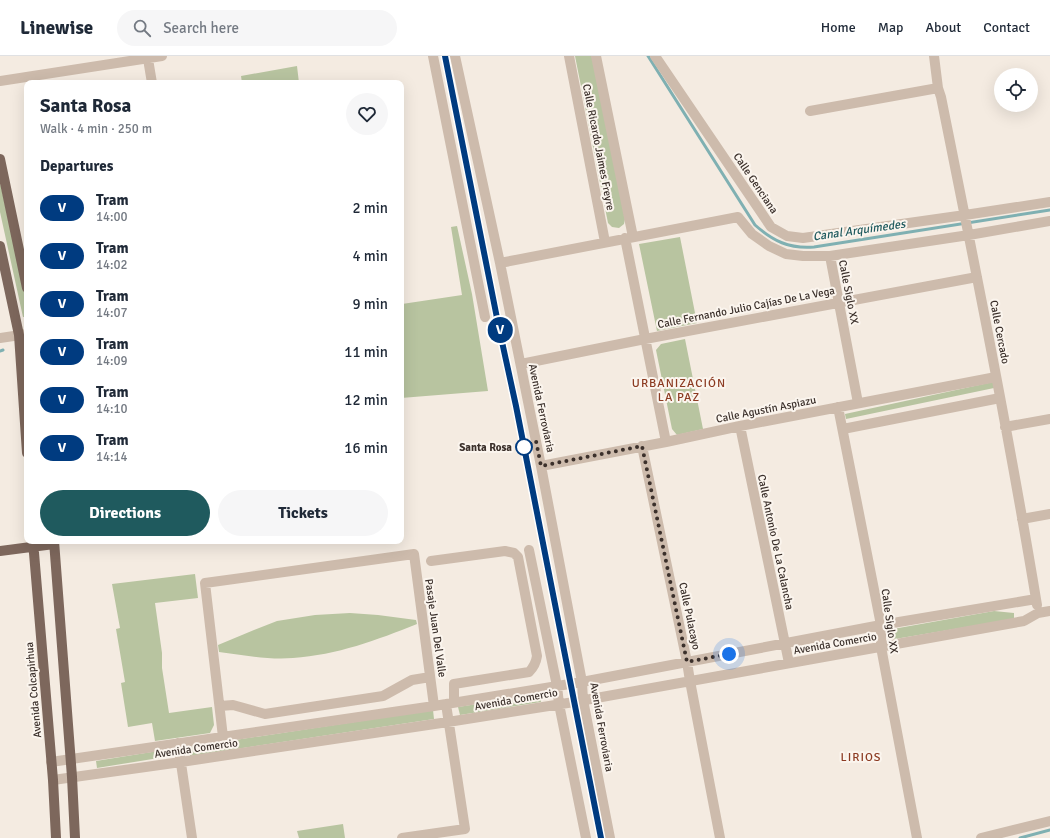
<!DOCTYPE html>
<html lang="en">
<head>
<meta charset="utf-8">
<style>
	body { margin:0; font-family:Signika,sans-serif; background:#f6f6f7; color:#1f2937; height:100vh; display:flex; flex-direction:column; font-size:15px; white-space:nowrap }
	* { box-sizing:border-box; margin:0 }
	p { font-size:13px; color:#747a83 }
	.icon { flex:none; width:22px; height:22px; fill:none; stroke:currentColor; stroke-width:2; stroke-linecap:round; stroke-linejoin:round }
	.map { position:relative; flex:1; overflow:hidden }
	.details { position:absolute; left:24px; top:24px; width:380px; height:464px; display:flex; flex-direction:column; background:#fff; border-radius:8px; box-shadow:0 4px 16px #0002 }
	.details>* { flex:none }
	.badge { padding:0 8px; border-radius:13px; font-size:14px; line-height:26px }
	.fabs { position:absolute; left:994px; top:12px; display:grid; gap:8px }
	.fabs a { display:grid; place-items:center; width:44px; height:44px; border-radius:50%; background:#fff; box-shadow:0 4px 16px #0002; font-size:20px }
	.you { position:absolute; width:20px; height:20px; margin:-10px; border:3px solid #fff; border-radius:50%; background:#1a73e8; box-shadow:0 0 0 6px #1a73e833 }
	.map>.badge { position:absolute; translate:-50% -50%; box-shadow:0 0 0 2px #fff }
	h2 { padding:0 16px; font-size:15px; line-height:36px }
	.round { display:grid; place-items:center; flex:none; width:42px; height:42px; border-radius:21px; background:#f6f6f7 }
	.overview { display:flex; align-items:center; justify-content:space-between; height:68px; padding:0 16px }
	h1 { font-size:19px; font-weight:700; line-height:30px }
	.action { display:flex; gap:8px; margin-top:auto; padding:8px 16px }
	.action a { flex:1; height:46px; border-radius:24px; background:#1f5a5e; color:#fff; font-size:16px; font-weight:700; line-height:46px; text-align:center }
	.action a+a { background:#f6f6f7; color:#1f2937 }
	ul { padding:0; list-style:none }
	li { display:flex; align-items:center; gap:12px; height:48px; padding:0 16px }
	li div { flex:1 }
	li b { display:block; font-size:15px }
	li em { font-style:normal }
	li .badge { min-width:44px; font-weight:700; text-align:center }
	header { display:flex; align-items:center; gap:24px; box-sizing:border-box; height:56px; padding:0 20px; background:#fff; border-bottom:1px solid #e0e1e3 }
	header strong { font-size:19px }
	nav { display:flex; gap:22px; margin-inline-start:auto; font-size:14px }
	.search { width:280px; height:36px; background:#f6f6f7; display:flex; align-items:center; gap:10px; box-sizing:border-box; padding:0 14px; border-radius:22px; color:#747a83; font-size:15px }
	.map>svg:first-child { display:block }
	.green { fill:#b8c4a0 }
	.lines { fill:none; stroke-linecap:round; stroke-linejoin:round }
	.stream { stroke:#7fb0b2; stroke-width:3 }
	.minor { stroke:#cdbbac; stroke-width:10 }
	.major { stroke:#7d675c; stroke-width:10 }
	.tram { stroke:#3b302b; stroke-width:1 }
	.line-casing { stroke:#fff; stroke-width:9 }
	.line { stroke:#003b80; stroke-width:6 }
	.walk { stroke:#3b302b; stroke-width:4; stroke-dasharray:0 7.2 }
	.stop-dot { fill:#fff; stroke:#003b80; stroke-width:2 }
	.labels { text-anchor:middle; stroke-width:4; stroke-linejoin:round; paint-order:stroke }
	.street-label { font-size:11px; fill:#3b302b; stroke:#fbf5ee }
	.stop-label { font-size:11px; font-weight:bold; fill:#3b302b; stroke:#fbf5ee; text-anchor:end }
	.water-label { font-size:12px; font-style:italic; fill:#1f5a5e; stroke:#fbf5ee }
	.neighbourhood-label { font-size:12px; letter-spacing:1px; fill:#8c3b22; stroke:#fbf5ee }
</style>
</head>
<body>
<header>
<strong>Linewise</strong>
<div class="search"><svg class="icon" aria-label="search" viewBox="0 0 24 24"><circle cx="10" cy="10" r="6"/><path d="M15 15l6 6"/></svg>Search here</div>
<nav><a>Home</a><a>Map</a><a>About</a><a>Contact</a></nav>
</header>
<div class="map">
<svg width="1050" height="782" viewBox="0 0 1050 782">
	<rect width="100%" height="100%" fill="#f4ebe1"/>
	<path class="green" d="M575,0H592L625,163L624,168L619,172L612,171L608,167Z
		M297,10L299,27H242L241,20Z
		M0,126L27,248V261H23L0,156Z
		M457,170L472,238L488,335L401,342V245L402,248L462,239L451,171Z
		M680,181L697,267L657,275L639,188Z
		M685,283L703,373L677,379L672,373L656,294L661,288Z
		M993,326L994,332L846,363L845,358Z
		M195,518L198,542L155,547L162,597V612L169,657L212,651L214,669L210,677L155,685L152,667L128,671L121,627L125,626L116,573L120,572L112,528Z
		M994,555L1014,557V563L895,583L891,582L890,578L893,573Z
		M350,557L378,559L416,564L417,568C377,584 337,599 293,602C268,604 243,599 219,596L218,589L254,574L277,565L315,559Z
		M540,638L541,646L460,659L458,651Z
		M433,654L434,663L190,700L189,691Z
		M164,694L165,701L97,712L96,705Z
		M343,768L345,782H299L297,775Z"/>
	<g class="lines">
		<path class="stream" d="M648,0L755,169C773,185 789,193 814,191L1050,154
			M0,295L3,294
			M1020,782L1050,774"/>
		<path class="minor" d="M433,0L485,261
			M455,0L500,207L541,410L582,626L583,644L610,782
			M569,0L605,186
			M596,0L633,181
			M655,0L771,171L787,180L803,182L965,159L1050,146
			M934,0L938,32L941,41C975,210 1009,379 1037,549
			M148,3L152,27
			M0,25L162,0
			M810,55L938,32
			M625,182L666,386
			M830,200L858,347
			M500,207L738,161L752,178L769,190L786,198L803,200H830L969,179L1050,165
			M0,282L27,278
			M521,308L645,283L977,221
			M838,351L881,569V591L917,782
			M740,370L789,607
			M1005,371L1050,363
			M843,373L1000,342
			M642,390L687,606L690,625L720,782
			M541,410L666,386L740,370L996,321
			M1022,463L1050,458
			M529,494L557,630L559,648L586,782
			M431,505L505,495L514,497L518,501L537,600C536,607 534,611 529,616L454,628V646
			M220,650L233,649L265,658L383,640L412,624L430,621
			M223,681L205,527L414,498L434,650
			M178,687L192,782
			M51,706L434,650L582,626L881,569L1036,543
			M53,724L181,706L448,666L574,646L1024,565L1038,557L1050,555
			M402,782L465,773L446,648
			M981,782L1050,765"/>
		<path class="major" d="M0,103L27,232
			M0,190L19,279L27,397
			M33,485L53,724L56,782
			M54,485L72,721L75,782
			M0,495L54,488"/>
		<path class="tram" d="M445,0L499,272L516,349L601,782"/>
	</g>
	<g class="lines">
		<g class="line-casing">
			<path id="line" d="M445,0L499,272L516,350L601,782"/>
		</g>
		<use href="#line" class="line"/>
		<path class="walk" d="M524,391L536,385L541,410L642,390L687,606L729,598"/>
	</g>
	<circle class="stop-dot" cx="524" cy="391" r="8"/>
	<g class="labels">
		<g class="street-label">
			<text transform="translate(599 91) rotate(79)" y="4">Calle Ricardo Jaimes Freyre</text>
			<text transform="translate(756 127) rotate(56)" y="4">Calle Genciana</text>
			<text transform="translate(849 236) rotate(79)" y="4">Calle Siglo XX</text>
			<text transform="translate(746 251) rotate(-11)" y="4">Calle Fernando Julio Cajías De La Vega</text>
			<text transform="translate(1000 276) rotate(79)" y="4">Calle Cercado</text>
			<text transform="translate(542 352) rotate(78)" y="4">Avenida Ferroviaria</text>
			<text transform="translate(766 353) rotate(-11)" y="4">Calle Agustín Aspiazu</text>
			<text transform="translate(776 486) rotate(78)" y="4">Calle Antonio De La Calancha</text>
			<text transform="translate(690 560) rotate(78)" y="4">Calle Pulacayo</text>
			<text transform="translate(890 565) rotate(82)" y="4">Calle Siglo XX</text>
			<text transform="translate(436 572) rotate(82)" y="4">Pasaje Juan Del Valle</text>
			<text transform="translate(835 587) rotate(-10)" y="4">Avenida Comercio</text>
			<text transform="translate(33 634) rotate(-95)" y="4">Avenida Colcapirhua</text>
			<text transform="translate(516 643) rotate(-10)" y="4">Avenida Comercio</text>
			<text transform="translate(602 671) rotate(80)" y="4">Avenida Ferroviaria</text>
			<text transform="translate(196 692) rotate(-8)" y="4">Avenida Comercio</text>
		</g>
		<g class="stop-label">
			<text x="512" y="395">Santa Rosa</text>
		</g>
		<g class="water-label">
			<text transform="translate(859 174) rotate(-8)" y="4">Canal Arquímedes</text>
		</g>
		<g class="neighbourhood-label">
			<text x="679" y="331">URBANIZACIÓN<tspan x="679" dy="14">LA PAZ</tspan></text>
			<text x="861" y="705">LIRIOS</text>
		</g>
	</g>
</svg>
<div class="fabs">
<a><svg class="icon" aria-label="locate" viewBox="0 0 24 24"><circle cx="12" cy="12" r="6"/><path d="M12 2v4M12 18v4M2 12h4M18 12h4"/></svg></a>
</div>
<div class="you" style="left:729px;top:598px"></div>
<b class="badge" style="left:500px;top:274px;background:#003b80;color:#fff">V</b>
<section class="details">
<div class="overview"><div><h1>Santa Rosa</h1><p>Walk · 4 min · 250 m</p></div><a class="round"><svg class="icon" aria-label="heart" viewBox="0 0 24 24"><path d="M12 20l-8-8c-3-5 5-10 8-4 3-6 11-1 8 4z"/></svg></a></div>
<h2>Departures</h2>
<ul>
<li><span class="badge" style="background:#003b80;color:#fff">V</span><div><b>Tram</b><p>14:00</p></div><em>2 min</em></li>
<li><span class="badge" style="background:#003b80;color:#fff">V</span><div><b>Tram</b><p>14:02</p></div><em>4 min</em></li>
<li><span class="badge" style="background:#003b80;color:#fff">V</span><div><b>Tram</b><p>14:07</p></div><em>9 min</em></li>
<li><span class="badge" style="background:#003b80;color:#fff">V</span><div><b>Tram</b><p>14:09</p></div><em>11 min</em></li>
<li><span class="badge" style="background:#003b80;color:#fff">V</span><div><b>Tram</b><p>14:10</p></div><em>12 min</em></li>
<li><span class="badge" style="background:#003b80;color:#fff">V</span><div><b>Tram</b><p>14:14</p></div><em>16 min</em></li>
</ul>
<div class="action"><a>Directions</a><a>Tickets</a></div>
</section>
</div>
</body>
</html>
